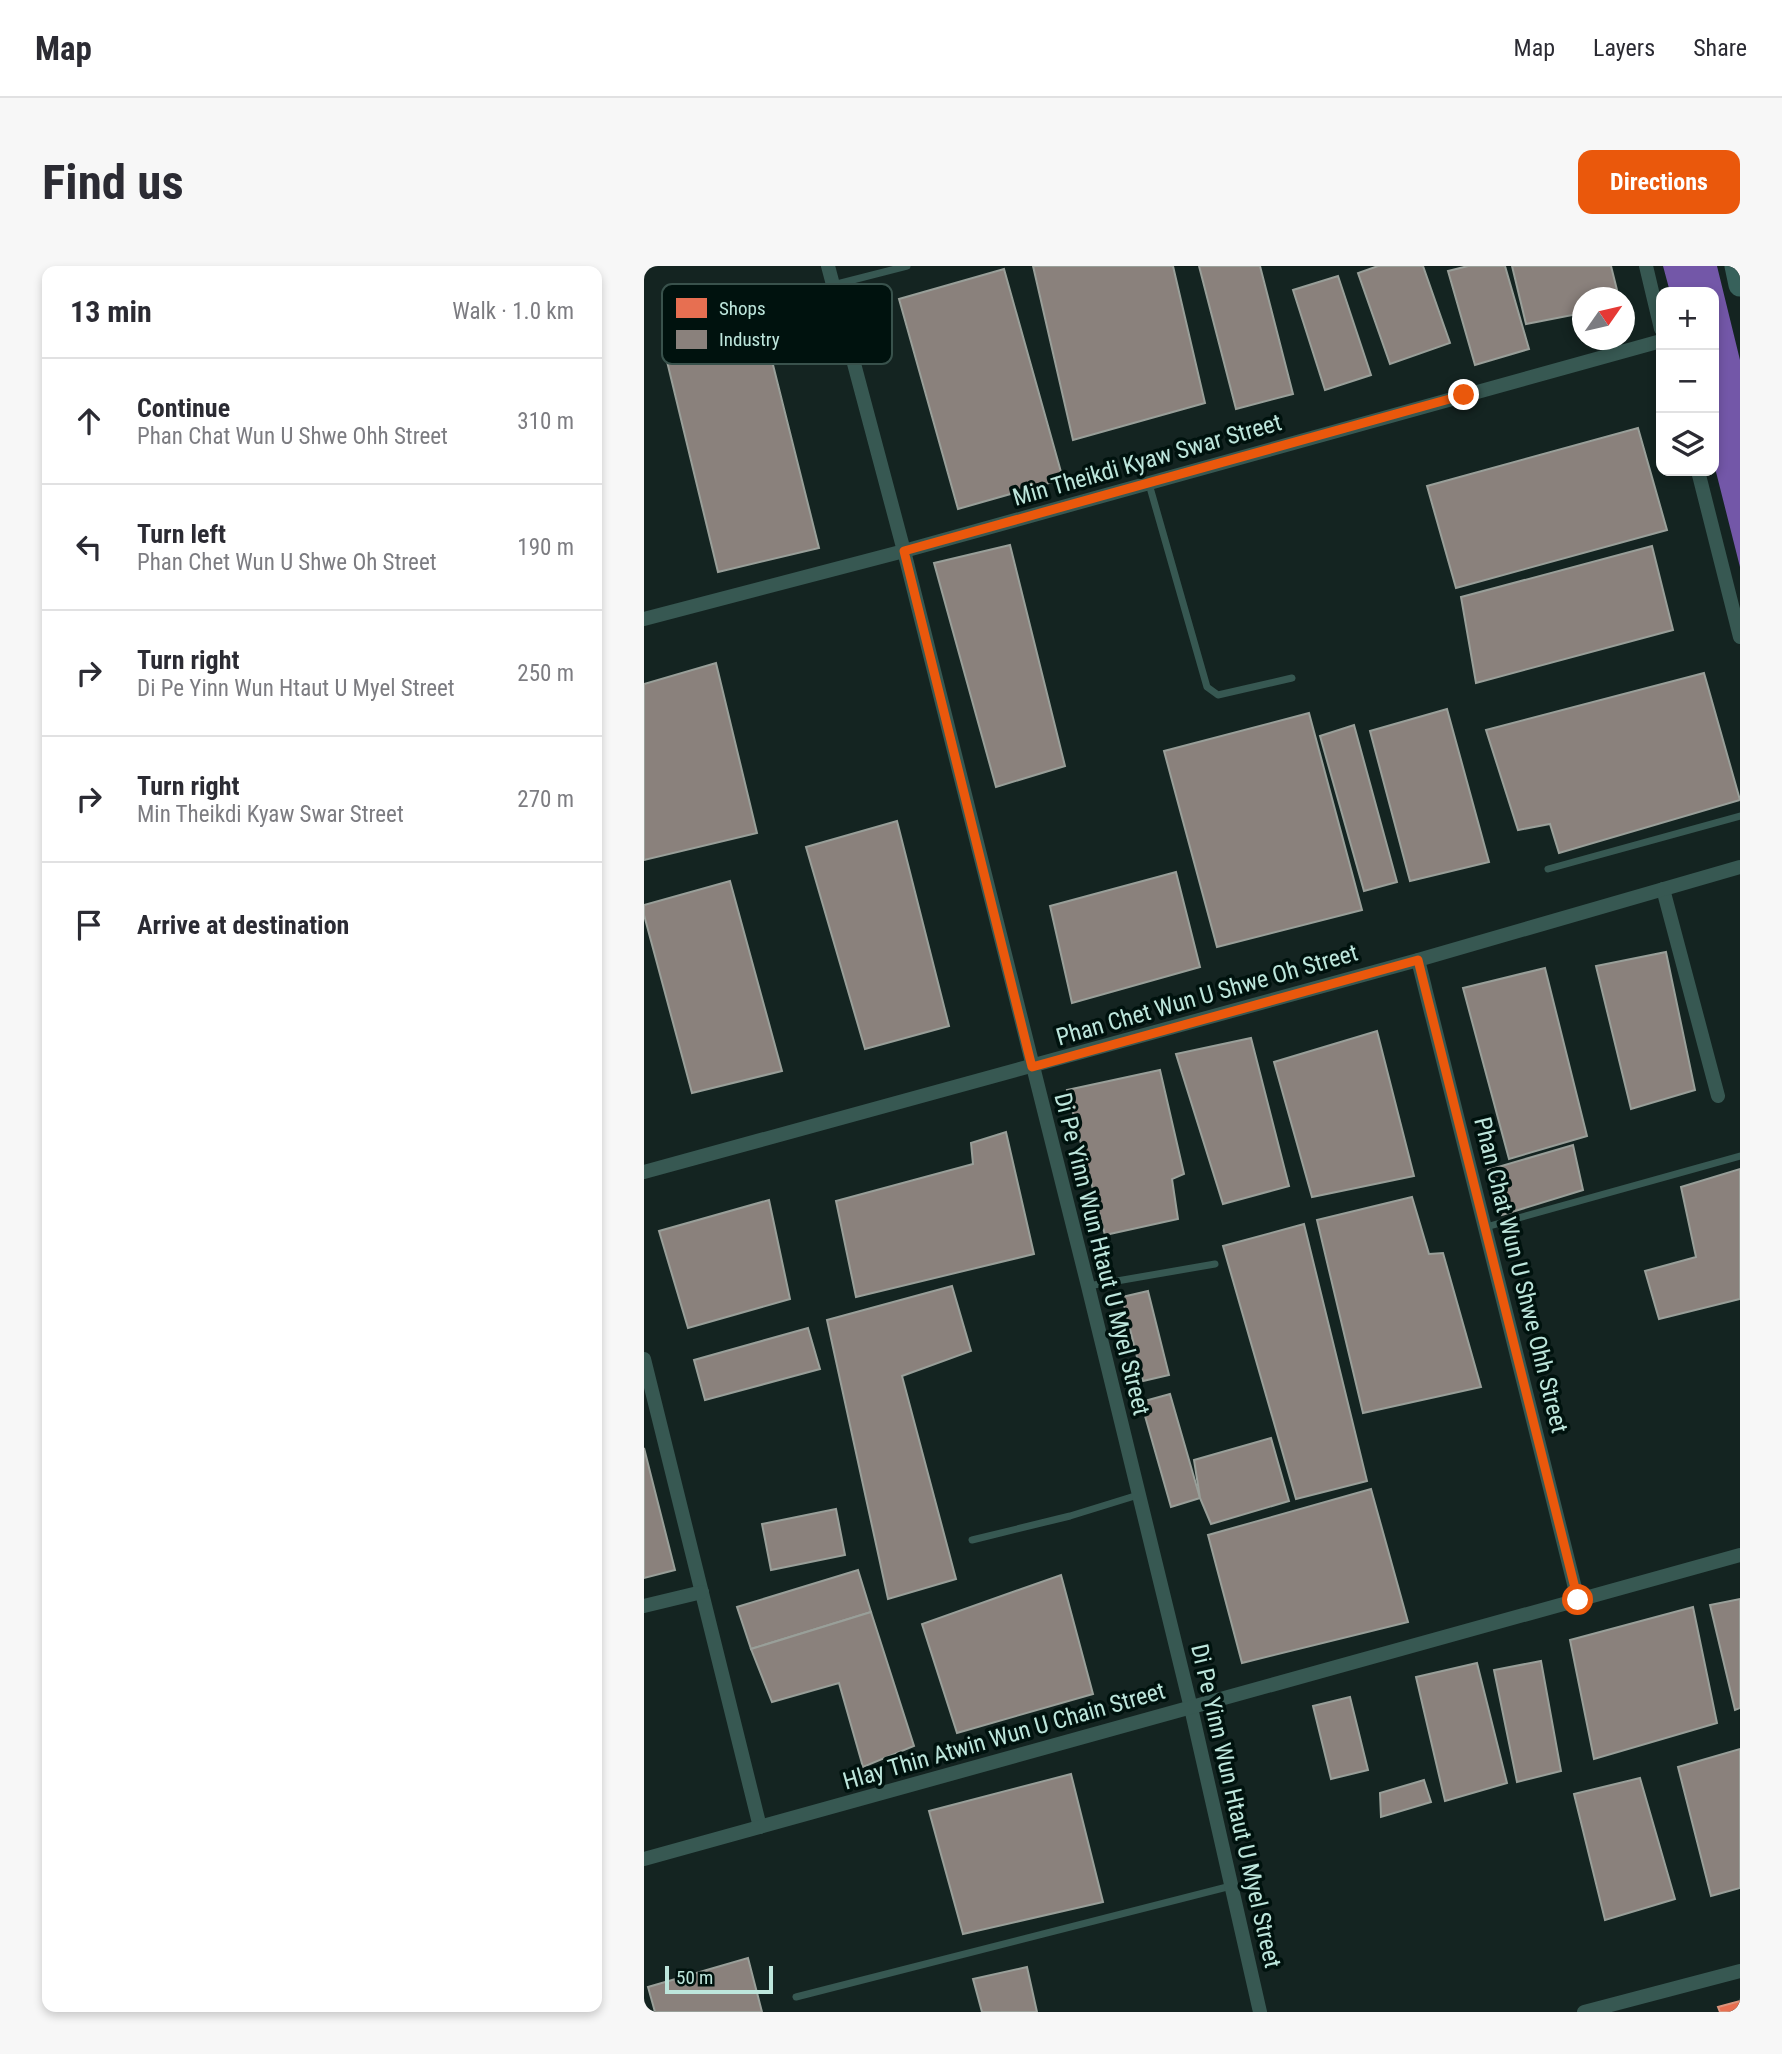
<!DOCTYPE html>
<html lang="en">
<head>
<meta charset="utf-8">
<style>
  body { margin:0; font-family:"Roboto Condensed",sans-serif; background:#f7f7f7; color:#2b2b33 }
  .controls { position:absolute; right:21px; top:21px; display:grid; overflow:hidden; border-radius:14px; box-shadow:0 4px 10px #0003 }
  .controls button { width:63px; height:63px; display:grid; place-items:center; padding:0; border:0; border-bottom:2px solid #e1e1e2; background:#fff; color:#2b2b33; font:35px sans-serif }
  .compass { position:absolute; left:928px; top:21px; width:63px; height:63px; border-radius:50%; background:#fff; box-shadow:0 4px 10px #0003; rotate:56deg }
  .scale { position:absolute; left:21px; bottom:18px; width:108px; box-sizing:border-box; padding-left:7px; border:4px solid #bde6dc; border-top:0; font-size:19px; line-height:24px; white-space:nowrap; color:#bde6dc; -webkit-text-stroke:5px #00120e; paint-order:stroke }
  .stop { position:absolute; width:21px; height:21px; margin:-16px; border:5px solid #ea580c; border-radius:50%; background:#fff }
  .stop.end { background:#ea580c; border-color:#fff; box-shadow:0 2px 7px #0008 }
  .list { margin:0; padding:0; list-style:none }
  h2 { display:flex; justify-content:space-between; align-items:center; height:91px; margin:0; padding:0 28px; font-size:30px }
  h2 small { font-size:23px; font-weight:400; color:#7c7c81 }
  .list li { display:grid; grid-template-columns:46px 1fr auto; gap:21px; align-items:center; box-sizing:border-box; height:126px; padding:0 28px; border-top:2px solid #e1e1e2 }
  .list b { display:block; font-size:26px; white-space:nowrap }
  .list p { margin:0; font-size:23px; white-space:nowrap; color:#7c7c81 }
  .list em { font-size:23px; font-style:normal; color:#7c7c81 }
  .icon { flex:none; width:38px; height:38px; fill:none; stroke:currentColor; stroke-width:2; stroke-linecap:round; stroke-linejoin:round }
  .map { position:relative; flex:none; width:1096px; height:1746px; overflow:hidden; border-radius:14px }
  header { display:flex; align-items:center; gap:42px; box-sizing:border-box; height:98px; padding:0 35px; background:#fff; border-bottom:2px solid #e1e1e2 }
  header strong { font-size:33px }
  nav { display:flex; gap:38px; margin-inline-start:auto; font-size:24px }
  .intro { display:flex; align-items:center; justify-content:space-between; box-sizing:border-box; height:168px; padding:0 42px }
  h1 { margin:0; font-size:49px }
  .button { padding:18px 32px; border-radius:14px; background:#ea580c; color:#fff; font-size:24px; font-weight:700 }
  main { display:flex; gap:42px; padding:0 42px }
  aside { flex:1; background:#fff; border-radius:14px; box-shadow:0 4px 10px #0003 }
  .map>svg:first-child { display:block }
</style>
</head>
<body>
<header>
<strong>Map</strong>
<nav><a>Map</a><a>Layers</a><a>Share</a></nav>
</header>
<div class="intro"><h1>Find us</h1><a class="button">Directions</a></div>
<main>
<aside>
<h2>13 min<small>Walk · 1.0 km</small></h2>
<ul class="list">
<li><svg class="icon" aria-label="ahead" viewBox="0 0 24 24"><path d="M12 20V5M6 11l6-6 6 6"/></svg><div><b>Continue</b><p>Phan Chat Wun U Shwe Ohh Street</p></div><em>310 m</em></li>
<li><svg class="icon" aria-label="left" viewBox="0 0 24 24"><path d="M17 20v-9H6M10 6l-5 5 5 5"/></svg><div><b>Turn left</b><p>Phan Chet Wun U Shwe Oh Street</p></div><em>190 m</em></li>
<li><svg class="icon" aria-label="right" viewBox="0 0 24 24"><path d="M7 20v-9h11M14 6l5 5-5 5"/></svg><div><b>Turn right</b><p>Di Pe Yinn Wun Htaut U Myel Street</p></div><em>250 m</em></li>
<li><svg class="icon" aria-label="right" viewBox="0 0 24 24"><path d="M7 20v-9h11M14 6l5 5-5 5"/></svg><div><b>Turn right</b><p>Min Theikdi Kyaw Swar Street</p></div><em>270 m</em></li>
<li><svg class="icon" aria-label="arrive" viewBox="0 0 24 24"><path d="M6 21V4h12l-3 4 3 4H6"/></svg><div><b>Arrive at destination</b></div></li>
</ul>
</aside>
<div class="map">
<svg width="1096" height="1746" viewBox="0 0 1096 1746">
  <rect width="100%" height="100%" fill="#142421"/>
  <!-- water -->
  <polygon fill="#7357a8" points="1019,0 1073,0 1096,94 1096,301 1070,198 1070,26 1026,26"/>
  <!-- shops -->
  <polygon fill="#e76f51" stroke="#da937b" stroke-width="2" points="1096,1735 1096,1746 1076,1746 1074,1741"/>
  <!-- industry -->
  <g fill="#8a817c" stroke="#999f99" stroke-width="2">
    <polygon points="389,0 529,0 561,137 429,174"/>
    <polygon points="555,0 616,0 649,128 592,143"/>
    <polygon points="734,0 779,0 806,77 746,98 714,7"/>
    <polygon points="824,0 861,0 885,83 831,99 804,5"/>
    <polygon points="868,0 967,0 975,32 939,32 939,47 882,58"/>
    <polygon points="360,3 419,213 314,243 255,33"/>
    <polygon points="694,10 727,109 681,124 649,24"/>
    <polygon points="119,59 175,282 74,306 20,83"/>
    <polygon points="994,162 1023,264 812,322 783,220"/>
    <polygon points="366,279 421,500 352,521 290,297"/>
    <polygon points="1008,280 1029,364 832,417 817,331"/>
    <polygon points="72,397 113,567 0,594 0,418"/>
    <polygon points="1060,407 1096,534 915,587 906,558 874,564 842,464"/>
    <polygon points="803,443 845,596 766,615 726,465"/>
    <polygon points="665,447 718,644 573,681 520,485"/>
    <polygon points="710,459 753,616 720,625 676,470"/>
    <polygon points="253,555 305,760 221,783 162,581"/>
    <polygon points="532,606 556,701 428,737 406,640"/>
    <polygon points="86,615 138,805 48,827 0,649 0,639"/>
    <polygon points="1022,686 1051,824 987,843 952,700"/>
    <polygon points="901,702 943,870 865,893 819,722"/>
    <polygon points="733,765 770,910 668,931 630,796"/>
    <polygon points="607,772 645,920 579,938 532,788"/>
    <polygon points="516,804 540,908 528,913 534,953 461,969 423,824"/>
    <polygon points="362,866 390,988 212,1031 192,935 329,898 327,877"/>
    <polygon points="929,879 939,924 858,949 844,904"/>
    <polygon points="1096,903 1096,1033 1015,1053 1001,1005 1052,991 1037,921"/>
    <polygon points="768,931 785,988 799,987 837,1121 719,1147 673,954"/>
    <polygon points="125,934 146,1033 44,1062 15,965"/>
    <polygon points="660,958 723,1215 652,1233 579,980"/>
    <polygon points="308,1020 327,1085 258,1110 312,1313 244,1333 183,1054"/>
    <polygon points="504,1025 525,1109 499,1115 478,1031"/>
    <polygon points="164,1062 176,1103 61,1134 50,1094"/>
    <polygon points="526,1128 556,1232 527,1241 497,1136"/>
    <polygon points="627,1172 645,1235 567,1258 556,1232 550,1194"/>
    <polygon points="0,1182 31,1304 0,1312"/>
    <polygon points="727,1223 764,1356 598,1397 564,1269"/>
    <polygon points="192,1243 201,1289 127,1304 118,1258"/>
    <polygon points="214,1304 227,1346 107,1383 93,1341"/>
    <polygon points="417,1309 449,1428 313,1467 278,1358"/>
    <polygon points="1096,1333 1096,1442 1091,1444 1066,1339"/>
    <polygon points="1049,1341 1073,1457 950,1493 926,1374"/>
    <polygon points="227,1346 270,1480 219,1501 195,1417 128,1436 107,1383"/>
    <polygon points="897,1395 917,1505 873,1516 850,1404"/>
    <polygon points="833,1397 863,1517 801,1535 772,1411"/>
    <polygon points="706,1431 724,1504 687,1513 669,1440"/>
    <polygon points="1096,1483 1096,1622 1067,1630 1034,1501"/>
    <polygon points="427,1508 459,1636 319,1668 285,1545"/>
    <polygon points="996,1512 1031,1633 961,1654 930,1528"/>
    <polygon points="780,1514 787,1536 737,1551 736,1527"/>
    <polygon points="104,1692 118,1746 11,1746 4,1721"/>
    <polygon points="383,1701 393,1746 338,1746 329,1713"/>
  </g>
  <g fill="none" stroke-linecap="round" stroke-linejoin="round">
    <!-- service -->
    <g stroke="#375852" stroke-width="7">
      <polyline points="189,19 263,0"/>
      <polyline points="505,218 563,421 574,429 648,412"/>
      <polyline points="904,603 1096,550"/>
      <polyline points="842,961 1096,890"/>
      <polyline points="444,1020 571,998"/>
      <polyline points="328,1274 426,1250 494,1229"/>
      <polyline points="152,1731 587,1620"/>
    </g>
    <!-- minor -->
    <g stroke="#375852" stroke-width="14">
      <polyline points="184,0 260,285 444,1020 547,1442 616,1746"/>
      <polyline points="1002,0 1017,63"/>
      <polyline points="1054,205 1096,371"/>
      <polyline points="0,353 260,285 1017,75"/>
      <polyline points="1019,623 1074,830"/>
      <polyline points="774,694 934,1334"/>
      <polyline points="0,906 774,694 1096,601"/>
      <polyline points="0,1093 116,1561"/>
      <polyline points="0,1340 58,1326"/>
      <polyline points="0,1593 1096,1289"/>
      <polyline points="940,1746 1096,1705"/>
    </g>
    <!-- primary -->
    <polyline stroke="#37615b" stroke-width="23" points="1092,0 1096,19"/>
  </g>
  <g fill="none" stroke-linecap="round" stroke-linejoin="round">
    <!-- route -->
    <polyline stroke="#ea580c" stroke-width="9" points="820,129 260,285 388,801 774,694 934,1334"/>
  </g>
  <g text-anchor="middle" stroke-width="7" stroke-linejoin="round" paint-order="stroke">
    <!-- street labels -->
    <g font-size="24" fill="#bde6dc" stroke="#00120e">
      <text transform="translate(503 194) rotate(-16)" y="8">Min Theikdi Kyaw Swar Street</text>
      <text transform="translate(563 729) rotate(-16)" y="8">Phan Chet Wun U Shwe Oh Street</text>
      <text transform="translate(458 988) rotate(76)" y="8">Di Pe Yinn Wun Htaut U Myel Street</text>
      <text transform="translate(877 1009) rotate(76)" y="8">Phan Chat Wun U Shwe Ohh Street</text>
      <text transform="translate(360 1470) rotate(-16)" y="8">Hlay Thin Atwin Wun U Chain Street</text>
      <text transform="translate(592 1540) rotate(77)" y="8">Di Pe Yinn Wun Htaut U Myel Street</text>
    </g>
  </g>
  <!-- legend -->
  <rect x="18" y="18" width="230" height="80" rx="10" fill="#00120e" stroke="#39524c" stroke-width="2"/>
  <rect x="32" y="32" width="31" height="20" fill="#e76f51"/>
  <rect x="32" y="64" width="31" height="19" fill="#8a817c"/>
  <g font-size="19" fill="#bde6dc">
    <text x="75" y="49">Shops</text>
    <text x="75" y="80">Industry</text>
  </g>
</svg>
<div class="controls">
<button>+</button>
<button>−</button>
<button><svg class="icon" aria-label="layers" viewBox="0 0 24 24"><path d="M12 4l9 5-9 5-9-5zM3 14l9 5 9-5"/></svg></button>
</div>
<svg class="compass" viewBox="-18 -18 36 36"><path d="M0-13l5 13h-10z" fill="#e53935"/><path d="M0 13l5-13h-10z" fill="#7c7c81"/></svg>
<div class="scale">50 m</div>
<div class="stop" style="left:934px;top:1334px"></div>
<div class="stop end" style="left:820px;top:129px"></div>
</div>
</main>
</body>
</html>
